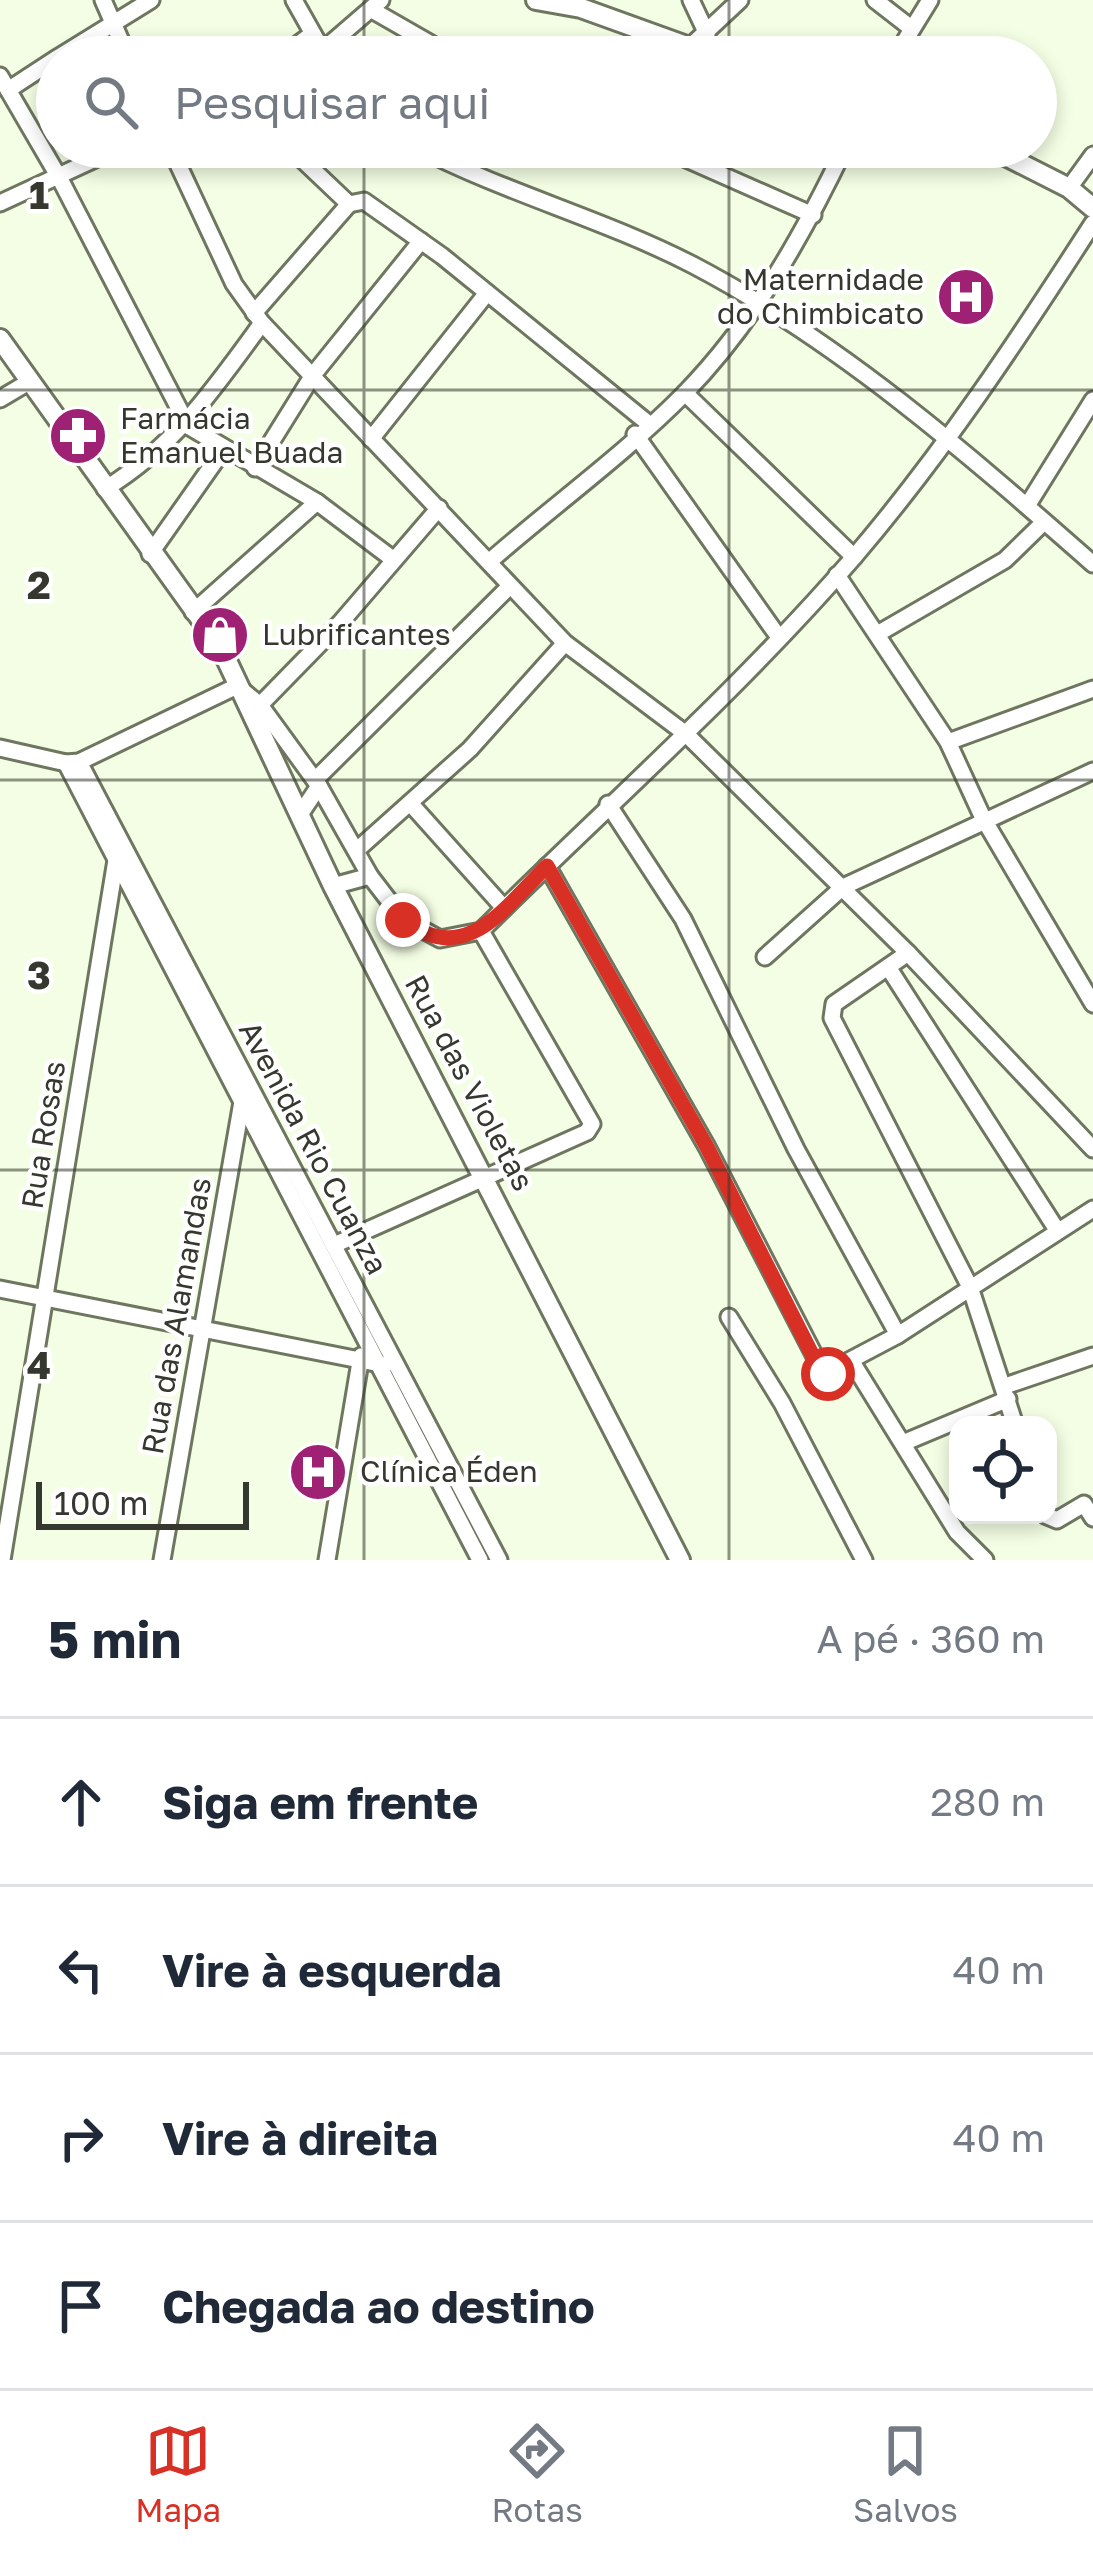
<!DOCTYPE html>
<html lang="pt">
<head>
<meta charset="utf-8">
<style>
  body { margin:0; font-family:"Golos Text",sans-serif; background:#f6f6f7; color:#1f2937 }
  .controls { position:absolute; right:36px; bottom:36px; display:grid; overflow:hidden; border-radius:24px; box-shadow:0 6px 18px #0003 }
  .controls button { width:108px; height:108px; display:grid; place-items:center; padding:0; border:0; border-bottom:3px solid #e0e1e3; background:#fff; color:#1f2937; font:60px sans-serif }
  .scale { position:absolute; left:36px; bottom:30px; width:213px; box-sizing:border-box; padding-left:12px; border:6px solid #34382e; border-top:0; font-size:33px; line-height:42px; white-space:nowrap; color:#34382e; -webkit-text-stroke:9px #fff; paint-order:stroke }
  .stop { position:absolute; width:36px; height:36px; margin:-27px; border:9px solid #d93025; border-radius:50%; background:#fff }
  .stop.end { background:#d93025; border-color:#fff; box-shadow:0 3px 12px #0008 }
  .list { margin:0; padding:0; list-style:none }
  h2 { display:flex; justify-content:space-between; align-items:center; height:156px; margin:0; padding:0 48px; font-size:51px }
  h2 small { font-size:39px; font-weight:400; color:#747a83 }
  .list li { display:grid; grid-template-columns:78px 1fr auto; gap:36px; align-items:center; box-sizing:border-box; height:168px; padding:0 48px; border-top:3px solid #e0e1e3 }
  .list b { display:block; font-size:45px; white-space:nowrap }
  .list em { font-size:39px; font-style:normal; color:#747a83 }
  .icon { flex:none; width:66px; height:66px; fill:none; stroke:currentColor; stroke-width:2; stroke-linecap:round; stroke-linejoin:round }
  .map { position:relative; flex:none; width:1093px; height:1560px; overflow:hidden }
  .search { position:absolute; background:#fff; box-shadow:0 6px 18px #0003; left:36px; right:36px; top:36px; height:132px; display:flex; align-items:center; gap:30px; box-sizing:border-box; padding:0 42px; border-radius:66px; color:#747a83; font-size:45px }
  .sheet { height:828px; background:#fff }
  nav { display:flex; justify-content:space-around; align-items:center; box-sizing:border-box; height:168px; border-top:3px solid #e0e1e3; background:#fff; font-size:33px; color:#747a83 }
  nav a { display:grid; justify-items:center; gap:6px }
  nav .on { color:#d93025 }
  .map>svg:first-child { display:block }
</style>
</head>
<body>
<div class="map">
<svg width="1093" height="1560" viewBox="0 0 1093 1560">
  <rect width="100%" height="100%" fill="#f4fee4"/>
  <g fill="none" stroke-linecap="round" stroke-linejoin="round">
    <defs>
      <g id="minor">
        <polyline points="103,0 128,57"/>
        <polyline points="294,0 325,55"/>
        <polyline points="691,0 707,34"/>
        <polyline points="875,0 911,28"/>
        <polyline points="372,10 454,57"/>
        <polyline points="693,44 740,0"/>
        <polyline points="322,51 381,0"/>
        <polyline points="59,57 151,0"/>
        <polyline points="281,57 312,34"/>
        <polyline points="895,57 930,0"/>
        <polyline points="0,76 60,179 188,426 317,502 394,560"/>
        <polyline points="8,90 57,58"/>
        <polyline points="170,147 234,284 262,323 565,643 686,734 908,953 1093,1149"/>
        <path d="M417 147C505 193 604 219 693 265 840 342 969 455 1093 564"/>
        <polyline points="659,147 813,215"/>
        <polyline points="1069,188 1093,155"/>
        <polyline points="0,203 121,147"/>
        <polyline points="349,204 364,201 442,256 649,424"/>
        <polyline points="254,313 349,204 289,147"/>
        <polyline points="685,393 854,557"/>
        <polyline points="0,399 27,383"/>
        <polyline points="635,434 778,636"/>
        <polyline points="371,439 487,293"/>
        <polyline points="255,468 313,375 421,241"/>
        <path d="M105 489C175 446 214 389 262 323"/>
        <polyline points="1027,506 1093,400"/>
        <polyline points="439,508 341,622 260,705 237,686 79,762 66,763 480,1560"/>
        <polyline points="150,554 223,450"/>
        <path d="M490 561C554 505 626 453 685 393 754 322 803 235 845 147"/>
        <polyline points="837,575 948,742 983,818 1093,1004"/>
        <polyline points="193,612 317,502"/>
        <polyline points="879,633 1005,560 1044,522"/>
        <path d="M256 708 260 705 319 786 370 876 403 919 440 939 481 931C606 807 739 690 854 557 943 453 1019 338 1093 223"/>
        <polyline points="948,742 1093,689"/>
        <polyline points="0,748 66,763"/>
        <polyline points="79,762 499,1560"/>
        <polyline points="315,780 510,586"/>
        <polyline points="410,803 504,908"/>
        <polyline points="608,804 683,919 796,1149 898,1335"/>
        <polyline points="299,816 319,786"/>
        <polyline points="358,849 470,749 565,643"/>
        <polyline points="547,866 707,1147 824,1374 898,1335 1093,1209"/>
        <polyline points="333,886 370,876"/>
        <polyline points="908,953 834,1004 832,1018 970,1287 1015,1425"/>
        <polyline points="765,957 843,887 1093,771"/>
        <polyline points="888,967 1057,1230"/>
        <polyline points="334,1245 587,1132 592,1124 481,931"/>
        <polyline points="0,1289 385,1365"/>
        <polyline points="729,1317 782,1403 864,1560"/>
        <polyline points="852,1362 957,1532 985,1560"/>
        <polyline points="1005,1386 1093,1356"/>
        <polyline points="903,1443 1008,1399"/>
        <polyline points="1045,1515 1057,1520 1084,1504 1093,1518"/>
        <polyline points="2,1560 116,860"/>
        <polyline points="162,1560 243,1096"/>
        <polyline points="327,1560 361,1356"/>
      </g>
      <g id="tertiary">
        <polyline points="536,0 581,8 717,57"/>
        <polyline points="988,147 1069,188 1093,208"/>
        <polyline points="0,339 220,646 333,886 680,1560"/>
      </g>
    </defs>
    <!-- minor casing -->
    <use href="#minor" stroke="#6e7660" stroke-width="21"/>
    <!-- tertiary casing -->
    <use href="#tertiary" stroke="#6e7660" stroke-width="24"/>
    <!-- minor -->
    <use href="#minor" stroke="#fff" stroke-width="15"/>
    <!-- tertiary -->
    <use href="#tertiary" stroke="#fff" stroke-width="18"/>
  </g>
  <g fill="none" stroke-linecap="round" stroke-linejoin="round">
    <!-- route -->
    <path stroke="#d93025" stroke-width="15" d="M403 920C466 968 504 908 547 866L707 1147 821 1372 828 1374"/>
  </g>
  <!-- grid -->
  <path fill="none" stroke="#34382e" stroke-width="3" stroke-opacity="0.55" d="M364 0V57M729 0V57M364 147V1560M729 147V1560M0 390H1093M0 780H1093M0 1170H1093"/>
  <!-- icons -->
  <defs>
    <symbol id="hospital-disc" viewBox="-11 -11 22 22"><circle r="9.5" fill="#9f2174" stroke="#fff"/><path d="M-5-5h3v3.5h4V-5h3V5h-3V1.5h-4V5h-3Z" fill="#fff"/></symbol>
    <symbol id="pharmacy-disc" viewBox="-11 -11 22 22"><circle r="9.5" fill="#9f2174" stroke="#fff"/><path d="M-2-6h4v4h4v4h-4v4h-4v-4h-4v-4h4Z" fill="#fff"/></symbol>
    <symbol id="shop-disc" viewBox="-11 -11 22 22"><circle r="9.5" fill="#9f2174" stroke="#fff"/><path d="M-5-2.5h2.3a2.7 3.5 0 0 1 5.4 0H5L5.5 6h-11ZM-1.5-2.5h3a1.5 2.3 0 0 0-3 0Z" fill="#fff"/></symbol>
  </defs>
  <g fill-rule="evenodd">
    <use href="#hospital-disc" x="933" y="264" width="66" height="66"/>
    <use href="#pharmacy-disc" x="45" y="403" width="66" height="66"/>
    <use href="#shop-disc" x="187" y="602" width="66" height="66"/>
    <use href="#hospital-disc" x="285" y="1439" width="66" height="66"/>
  </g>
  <g text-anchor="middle" stroke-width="9" stroke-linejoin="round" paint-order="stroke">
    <!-- poi labels -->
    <g font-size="30" fill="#34382e" stroke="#fff" text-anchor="start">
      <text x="924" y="290" text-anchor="end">Maternidade<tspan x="924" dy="34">do Chimbicato</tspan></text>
      <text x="120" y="429">Farmácia<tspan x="120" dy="34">Emanuel Buada</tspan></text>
      <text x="262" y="645">Lubrificantes</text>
      <text x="360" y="1482">Clínica Éden</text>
    </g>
    <!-- street labels -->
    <g font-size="30" fill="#34382e" stroke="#fff">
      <text transform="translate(469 1083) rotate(62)" y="10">Rua das Violetas</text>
      <text transform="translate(44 1135) rotate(-81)" y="10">Rua Rosas</text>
      <text transform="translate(313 1148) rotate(62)" y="10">Avenida Rio Cuanza</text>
      <text transform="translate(177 1316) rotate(-80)" y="10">Rua das Alamandas</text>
    </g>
  </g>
  <g font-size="39" text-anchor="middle" font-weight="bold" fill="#34382e" stroke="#fff" stroke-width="9" stroke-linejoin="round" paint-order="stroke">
    <text x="39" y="209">1</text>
    <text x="39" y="599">2</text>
    <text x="39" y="989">3</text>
    <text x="39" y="1379">4</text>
  </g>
</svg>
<div class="controls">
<button><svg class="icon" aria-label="locate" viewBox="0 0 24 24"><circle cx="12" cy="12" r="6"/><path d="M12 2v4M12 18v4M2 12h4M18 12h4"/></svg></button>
</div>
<div class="scale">100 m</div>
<div class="stop" style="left:828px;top:1374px"></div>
<div class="stop end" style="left:403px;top:920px"></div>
<div class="search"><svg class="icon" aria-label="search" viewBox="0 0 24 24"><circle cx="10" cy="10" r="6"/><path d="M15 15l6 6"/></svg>Pesquisar aqui</div>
</div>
<section class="sheet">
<h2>5 min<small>A pé · 360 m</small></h2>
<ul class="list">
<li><svg class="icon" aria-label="ahead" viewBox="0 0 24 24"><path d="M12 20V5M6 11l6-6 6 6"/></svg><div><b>Siga em frente</b></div><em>280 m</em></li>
<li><svg class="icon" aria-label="left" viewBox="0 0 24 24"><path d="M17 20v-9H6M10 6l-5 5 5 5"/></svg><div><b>Vire à esquerda</b></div><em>40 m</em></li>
<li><svg class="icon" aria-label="right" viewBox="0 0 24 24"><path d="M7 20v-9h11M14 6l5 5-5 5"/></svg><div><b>Vire à direita</b></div><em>40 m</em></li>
<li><svg class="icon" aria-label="arrive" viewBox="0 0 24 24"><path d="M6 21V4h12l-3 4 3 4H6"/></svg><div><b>Chegada ao destino</b></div></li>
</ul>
</section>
<nav>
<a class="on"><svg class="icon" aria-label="map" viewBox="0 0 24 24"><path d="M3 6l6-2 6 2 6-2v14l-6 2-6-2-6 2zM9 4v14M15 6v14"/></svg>Mapa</a>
<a><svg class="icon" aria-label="directions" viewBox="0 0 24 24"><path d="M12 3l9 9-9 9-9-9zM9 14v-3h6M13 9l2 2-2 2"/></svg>Rotas</a>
<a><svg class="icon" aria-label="saved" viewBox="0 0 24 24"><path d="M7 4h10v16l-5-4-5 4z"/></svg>Salvos</a>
</nav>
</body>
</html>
